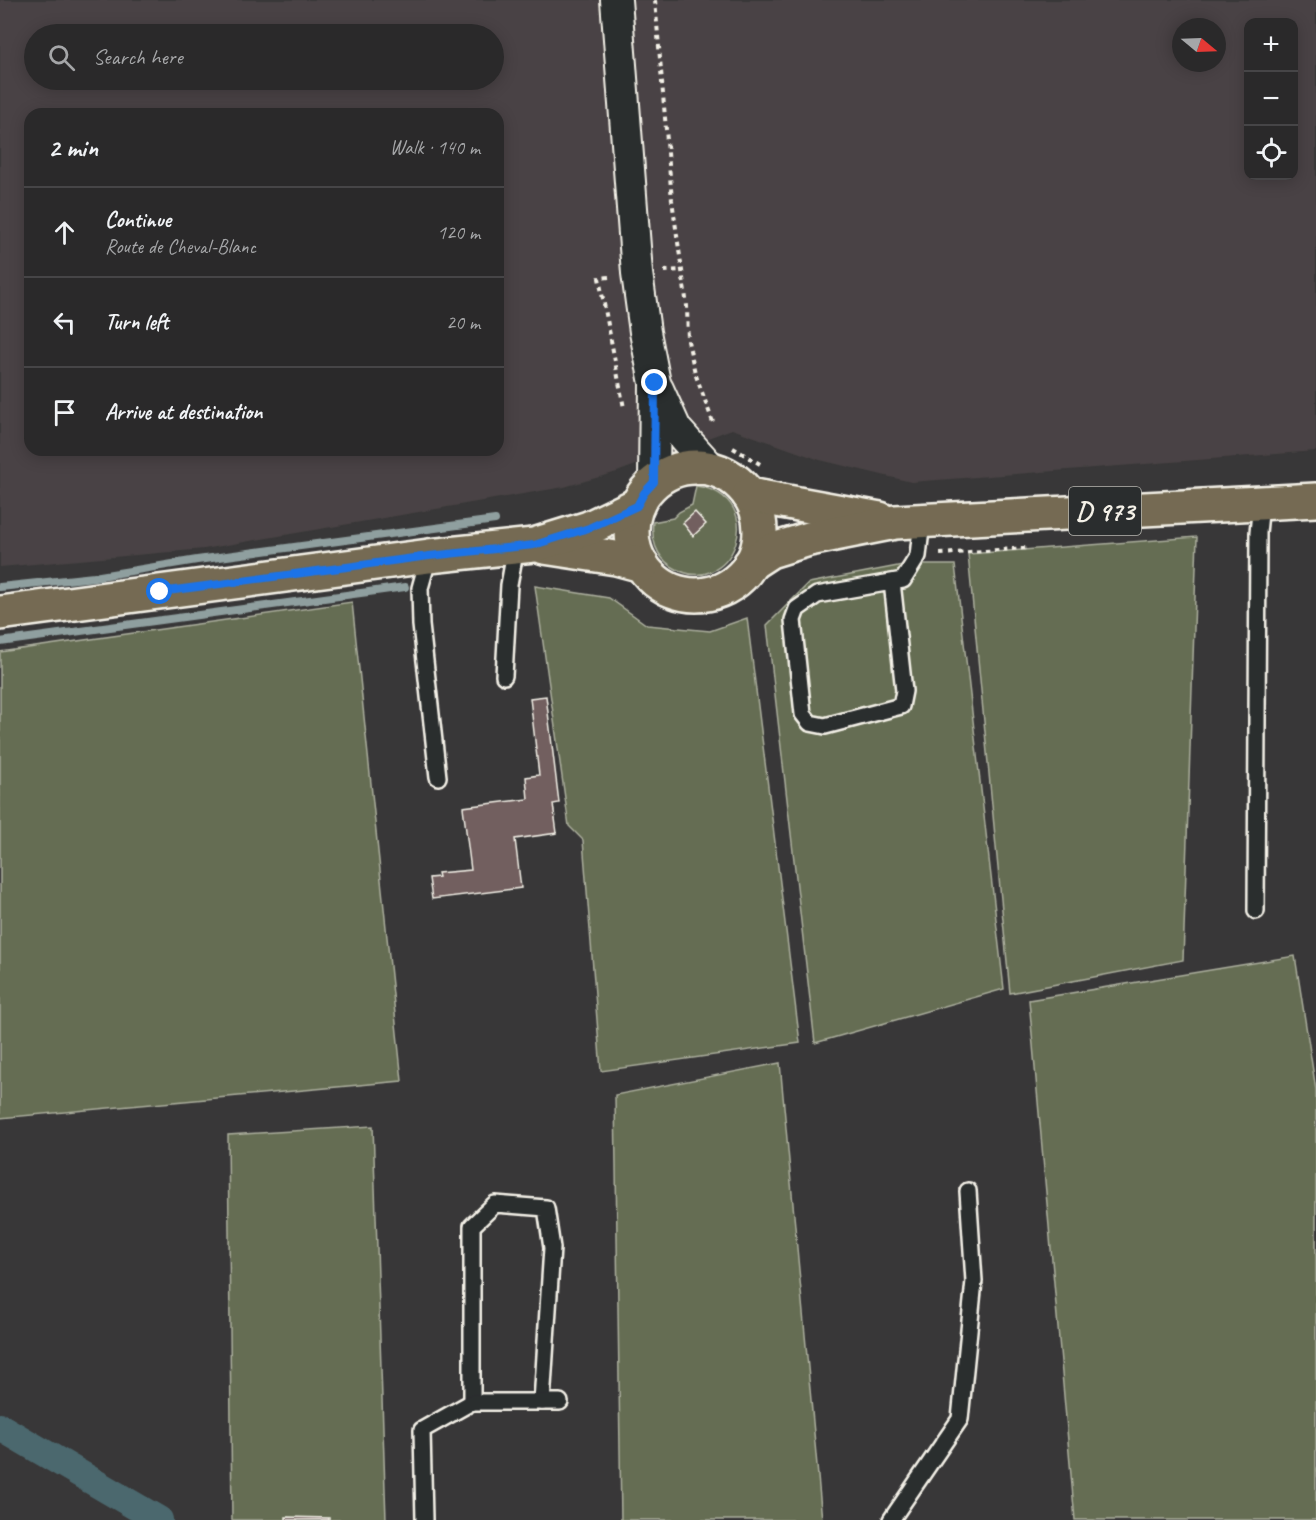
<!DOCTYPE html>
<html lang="en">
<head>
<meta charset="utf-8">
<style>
  body { margin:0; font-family:Caveat,sans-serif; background:#363536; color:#f1f3f6 }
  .controls { position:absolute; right:18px; top:18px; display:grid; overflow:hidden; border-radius:12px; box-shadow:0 3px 15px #0003 }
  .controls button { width:54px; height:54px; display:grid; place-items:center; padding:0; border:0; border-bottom:2px solid #464547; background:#2a292a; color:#f1f3f6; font:30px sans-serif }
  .compass { position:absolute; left:1172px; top:18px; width:54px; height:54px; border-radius:50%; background:#2a292a; box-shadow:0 3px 15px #0003; rotate:109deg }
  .stop { position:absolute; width:18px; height:18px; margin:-14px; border:4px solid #1a73e8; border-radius:50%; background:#fff }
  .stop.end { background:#1a73e8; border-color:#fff; box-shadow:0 2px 6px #0008 }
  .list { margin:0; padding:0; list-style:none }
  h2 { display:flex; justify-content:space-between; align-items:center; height:78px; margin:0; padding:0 24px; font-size:26px }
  h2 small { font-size:20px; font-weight:400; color:#a5a6a8 }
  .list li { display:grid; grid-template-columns:39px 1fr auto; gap:18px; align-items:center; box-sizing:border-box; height:90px; padding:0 24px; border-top:2px solid #464547 }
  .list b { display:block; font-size:22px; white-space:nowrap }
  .list p { margin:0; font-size:20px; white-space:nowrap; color:#a5a6a8 }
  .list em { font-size:20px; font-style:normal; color:#a5a6a8 }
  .icon { flex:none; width:33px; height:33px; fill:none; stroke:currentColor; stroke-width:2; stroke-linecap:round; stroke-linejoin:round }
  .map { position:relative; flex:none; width:1316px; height:1520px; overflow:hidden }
  .search { position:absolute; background:#2a292a; box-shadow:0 3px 15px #0003; left:24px; top:24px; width:480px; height:66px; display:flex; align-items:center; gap:15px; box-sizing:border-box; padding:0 21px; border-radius:33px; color:#a5a6a8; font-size:22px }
  .panel { position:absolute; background:#2a292a; box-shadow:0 3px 15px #0003; left:24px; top:108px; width:480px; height:348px; border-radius:18px }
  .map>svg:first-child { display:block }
</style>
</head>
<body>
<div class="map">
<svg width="1316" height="1520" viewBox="0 0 1316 1520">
  <rect width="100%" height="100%" fill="#383738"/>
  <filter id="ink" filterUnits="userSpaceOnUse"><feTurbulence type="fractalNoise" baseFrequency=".0167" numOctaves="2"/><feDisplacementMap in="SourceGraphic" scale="12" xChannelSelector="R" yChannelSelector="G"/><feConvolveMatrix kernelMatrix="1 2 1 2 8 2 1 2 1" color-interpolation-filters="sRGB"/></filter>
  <g filter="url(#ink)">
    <!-- built -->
    <path fill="#494344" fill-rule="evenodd" d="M0 0H1316V451L911 482 820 460 732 429 617 472 564 487 204 549 0 567ZM1248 22H1294V176H1248ZM1181 27H1217V63H1181ZM34 34H494V80H34ZM30 114H498V450H30Z"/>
    <!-- green -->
    <g fill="#656d53" stroke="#acaf9e" stroke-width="1.5">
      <path d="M696 486C774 497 731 605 671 566 656 556 651 539 653 522L673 518 679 512 692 505Z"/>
      <polygon points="1197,537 1183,960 1010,993 968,554"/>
      <polygon points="903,565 955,565 1004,989 815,1043 767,625 809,583"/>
      <polygon points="535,586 609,598 647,625 710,631 747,618 800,1043 601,1071 583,840 569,826"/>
      <polygon points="352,602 402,1081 0,1118 0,652"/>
      <polygon points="1295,956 1316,1090 1316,1520 1075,1520 1029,1000"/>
      <polygon points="780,1063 822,1520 621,1520 615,1095"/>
      <polygon points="373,1126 386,1520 232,1520 228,1135"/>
    </g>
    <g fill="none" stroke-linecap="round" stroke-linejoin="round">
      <!-- stream -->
      <g stroke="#8f9f9f" stroke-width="8">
        <polyline points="0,587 94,577 197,560 495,520"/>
        <polyline points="0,642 405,587"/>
      </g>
      <!-- canal -->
      <polyline stroke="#4b686e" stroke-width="28" points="0,1427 159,1520"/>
    </g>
    <!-- building -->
    <g fill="#725f5f" stroke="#f4f1e8" stroke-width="1.5">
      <polygon points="695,512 706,524 693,536 683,523"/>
      <polygon points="546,696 559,803 553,804 557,833 515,839 521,888 432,899 429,878 439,877 438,873 471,870 463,807 528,799 526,777 539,775 530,698"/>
      <polygon points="286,1517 329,1518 329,1520 286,1520"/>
    </g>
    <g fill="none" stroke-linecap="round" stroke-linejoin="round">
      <defs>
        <g id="lane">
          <polyline points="429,556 420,588 421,625 438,777"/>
          <polyline points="892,582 904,691 901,706 825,726 810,723 803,714 793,620 797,609 817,595 903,580 918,556 922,521"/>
          <polyline points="504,676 509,585 516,547"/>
          <polyline points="1256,911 1258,533 1261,503"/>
          <polyline points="472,1402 472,1226 495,1204 546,1208 552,1248 542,1402"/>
          <polyline points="424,1520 422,1430 472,1402 560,1402"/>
          <polyline points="891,1520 960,1419 974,1281 968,1191"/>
        </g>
        <g id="street">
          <polyline points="616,0 637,273 645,332 655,383 654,482"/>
          <polyline points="658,389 676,429 711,468"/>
        </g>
        <g id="primary">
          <circle cx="696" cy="531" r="64"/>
          <polyline points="749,495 880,519"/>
          <polyline points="544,547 616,558 642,565"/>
          <polyline points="750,564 770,551 809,539 895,522 1316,500"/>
          <polyline points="0,613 429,556 534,545 589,528 637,505"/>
        </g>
      </defs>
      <!-- lane casing -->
      <use href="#lane" stroke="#f4f1e8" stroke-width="20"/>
      <!-- street casing -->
      <use href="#street" stroke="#f4f1e8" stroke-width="34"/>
      <!-- primary casing -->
      <use href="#primary" stroke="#f4f1e8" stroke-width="38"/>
      <!-- path -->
      <g stroke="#f4f1e8" stroke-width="4" stroke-dasharray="4.5 4.5" stroke-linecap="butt">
        <polyline points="655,0 672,200 687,306 688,341 695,373 714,425"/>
        <polyline points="664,271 682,270"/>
        <polyline points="609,277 599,278 624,408"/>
        <polyline points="733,448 760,464"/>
        <polyline points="940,554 1028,548"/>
      </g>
      <!-- lane -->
      <use href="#lane" stroke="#2a2d2e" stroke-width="15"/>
      <!-- street -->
      <use href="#street" stroke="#2a2d2e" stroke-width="30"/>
      <!-- primary -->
      <use href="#primary" stroke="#746b52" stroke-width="33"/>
    </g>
  </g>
  <g fill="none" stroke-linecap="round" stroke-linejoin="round" filter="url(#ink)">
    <!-- route -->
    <polyline stroke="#1a73e8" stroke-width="8" points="160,592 429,556 534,545 589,528 637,506 644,493 654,482 655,383"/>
  </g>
  <g text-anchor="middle" stroke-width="5" stroke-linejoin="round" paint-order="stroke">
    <!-- shield labels -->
    <rect fill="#2a2d2e" stroke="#b7b6b0" stroke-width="1.5" x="1069" y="487" width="72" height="48" rx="4.5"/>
    <g font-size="27" font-weight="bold" fill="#f4f1e8">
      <text x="1105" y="520">D 973</text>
    </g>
  </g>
</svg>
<div class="controls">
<button>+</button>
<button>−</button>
<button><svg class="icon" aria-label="locate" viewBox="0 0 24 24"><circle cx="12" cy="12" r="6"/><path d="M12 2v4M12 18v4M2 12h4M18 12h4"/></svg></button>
</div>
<svg class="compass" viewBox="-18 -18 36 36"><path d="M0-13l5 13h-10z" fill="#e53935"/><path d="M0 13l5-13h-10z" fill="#a5a6a8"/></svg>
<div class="stop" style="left:160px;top:592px"></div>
<div class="stop end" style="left:655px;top:383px"></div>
<div class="search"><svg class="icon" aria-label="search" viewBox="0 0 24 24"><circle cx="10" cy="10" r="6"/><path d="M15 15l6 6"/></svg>Search here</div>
<section class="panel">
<h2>2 min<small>Walk · 140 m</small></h2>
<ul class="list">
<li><svg class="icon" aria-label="ahead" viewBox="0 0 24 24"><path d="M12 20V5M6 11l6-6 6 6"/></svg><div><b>Continue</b><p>Route de Cheval-Blanc</p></div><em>120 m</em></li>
<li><svg class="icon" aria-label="left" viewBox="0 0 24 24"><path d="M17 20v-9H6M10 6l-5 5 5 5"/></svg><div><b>Turn left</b></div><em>20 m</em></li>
<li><svg class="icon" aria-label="arrive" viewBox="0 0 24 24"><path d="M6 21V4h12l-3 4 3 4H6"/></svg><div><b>Arrive at destination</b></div></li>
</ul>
</section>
</div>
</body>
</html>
